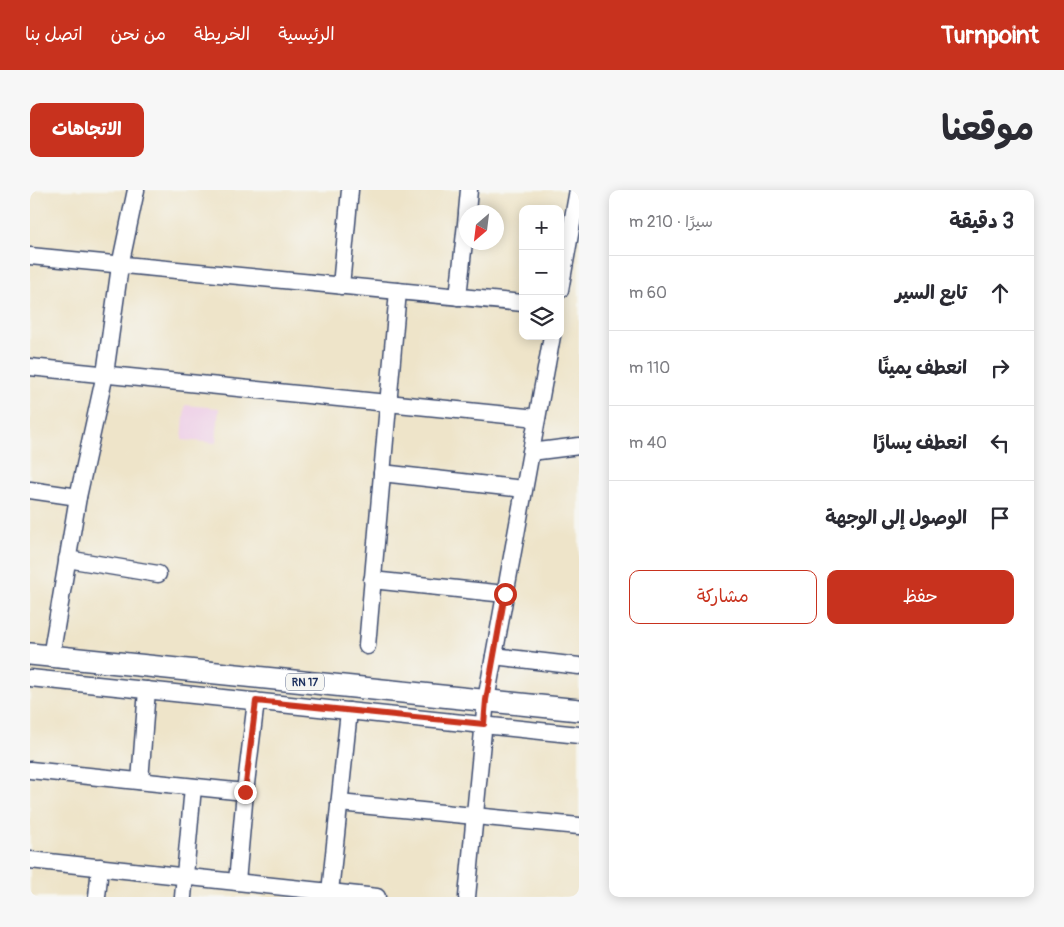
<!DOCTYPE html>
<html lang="ar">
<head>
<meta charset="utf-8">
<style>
  body { margin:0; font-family:Pangolin,"Playpen Sans Arabic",sans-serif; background:#f7f7f7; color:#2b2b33; direction:rtl }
  .controls { position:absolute; right:15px; top:15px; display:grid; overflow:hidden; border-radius:10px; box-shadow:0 2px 12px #0003 }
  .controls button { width:45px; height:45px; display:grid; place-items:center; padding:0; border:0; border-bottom:1px solid #e1e1e2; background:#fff; color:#2b2b33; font:25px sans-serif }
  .compass { position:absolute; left:429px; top:15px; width:45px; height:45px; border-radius:50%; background:#fff; box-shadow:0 2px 12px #0003; rotate:208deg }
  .stop { position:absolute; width:15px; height:15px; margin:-11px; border:4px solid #c8321e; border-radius:50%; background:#fff }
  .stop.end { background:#c8321e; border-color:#fff; box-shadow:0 1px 5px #0008 }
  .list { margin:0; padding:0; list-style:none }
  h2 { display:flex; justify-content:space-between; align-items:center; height:65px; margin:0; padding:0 20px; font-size:21px }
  h2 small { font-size:16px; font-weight:400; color:#7c7c81 }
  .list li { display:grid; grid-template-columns:32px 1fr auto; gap:15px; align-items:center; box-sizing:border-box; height:75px; padding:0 20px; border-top:1px solid #e1e1e2 }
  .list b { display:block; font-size:19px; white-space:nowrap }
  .list em { font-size:16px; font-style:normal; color:#7c7c81 }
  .actions { display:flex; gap:10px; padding:15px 20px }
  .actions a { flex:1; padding:11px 0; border:1px solid #c8321e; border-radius:10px; text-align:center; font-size:18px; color:#c8321e }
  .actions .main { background:#c8321e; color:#fff }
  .icon { flex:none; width:28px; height:28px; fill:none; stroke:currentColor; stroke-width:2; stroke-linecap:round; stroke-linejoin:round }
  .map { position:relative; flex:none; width:549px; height:707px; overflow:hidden; direction:ltr; border-radius:10px }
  header { display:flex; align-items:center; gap:30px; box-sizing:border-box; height:70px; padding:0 25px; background:#c8321e; color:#fff }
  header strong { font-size:24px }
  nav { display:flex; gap:28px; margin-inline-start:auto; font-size:18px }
  .intro { display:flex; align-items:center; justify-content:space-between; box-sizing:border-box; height:120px; padding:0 30px }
  h1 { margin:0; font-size:35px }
  .button { padding:12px 22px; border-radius:10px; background:#c8321e; color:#fff; font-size:18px; font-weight:700 }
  main { display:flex; gap:30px; padding:0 30px }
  aside { flex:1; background:#fff; border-radius:10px; box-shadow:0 2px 12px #0003 }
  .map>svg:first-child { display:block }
</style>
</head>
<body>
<header>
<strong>Turnpoint</strong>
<nav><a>الرئيسية</a><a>الخريطة</a><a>من نحن</a><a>اتصل بنا</a></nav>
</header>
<div class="intro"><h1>موقعنا</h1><a class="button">الاتجاهات</a></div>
<main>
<aside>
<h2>3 دقيقة<small>سيرًا · 210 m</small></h2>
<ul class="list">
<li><svg class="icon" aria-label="ahead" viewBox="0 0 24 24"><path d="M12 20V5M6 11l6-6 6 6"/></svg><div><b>تابع السير</b></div><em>60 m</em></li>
<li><svg class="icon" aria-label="right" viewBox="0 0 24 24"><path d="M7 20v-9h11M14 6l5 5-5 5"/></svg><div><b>انعطف يمينًا</b></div><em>110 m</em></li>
<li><svg class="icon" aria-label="left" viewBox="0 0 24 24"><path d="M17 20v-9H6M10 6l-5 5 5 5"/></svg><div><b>انعطف يسارًا</b></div><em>40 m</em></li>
<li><svg class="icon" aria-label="arrive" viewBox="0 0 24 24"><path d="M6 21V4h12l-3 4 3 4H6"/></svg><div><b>الوصول إلى الوجهة</b></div></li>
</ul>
<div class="actions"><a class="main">حفظ</a><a>مشاركة</a></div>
</aside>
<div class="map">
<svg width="549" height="707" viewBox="0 0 549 707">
  <rect width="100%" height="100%" fill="#f6f6f2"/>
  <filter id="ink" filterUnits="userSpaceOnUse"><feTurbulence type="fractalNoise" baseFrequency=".02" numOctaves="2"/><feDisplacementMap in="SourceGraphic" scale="10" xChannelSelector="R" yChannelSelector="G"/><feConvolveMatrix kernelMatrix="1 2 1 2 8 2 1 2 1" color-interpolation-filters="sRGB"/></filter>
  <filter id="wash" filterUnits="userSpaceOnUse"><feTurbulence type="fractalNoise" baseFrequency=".0096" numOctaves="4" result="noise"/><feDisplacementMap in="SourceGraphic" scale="20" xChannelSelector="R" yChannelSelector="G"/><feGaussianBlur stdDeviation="1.12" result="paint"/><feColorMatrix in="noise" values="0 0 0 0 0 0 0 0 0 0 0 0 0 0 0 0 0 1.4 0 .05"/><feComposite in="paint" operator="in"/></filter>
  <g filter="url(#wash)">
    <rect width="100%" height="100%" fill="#eee4c9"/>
    <!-- built -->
    <polygon fill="#eed0e7" points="155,215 189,218 186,253 152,250"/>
  </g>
  <g filter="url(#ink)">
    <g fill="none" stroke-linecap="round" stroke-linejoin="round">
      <defs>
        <g id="minor">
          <polyline points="437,22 439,0"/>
          <polyline points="0,66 493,113"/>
          <polyline points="311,96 320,0"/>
          <polyline points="530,100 548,0"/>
          <polyline points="428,107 437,24"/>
          <polyline points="0,177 507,228"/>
          <polyline points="501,262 549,256"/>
          <polyline points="352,283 494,299"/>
          <polyline points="0,300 48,307"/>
          <polyline points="37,369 128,384"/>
          <polyline points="342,390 475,404"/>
          <polyline points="337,456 368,101"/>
          <polyline points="464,466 549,476"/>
          <polyline points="21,467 48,307 75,184 90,76 106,0"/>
          <polyline points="0,488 549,545"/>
          <polyline points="0,580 215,602"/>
          <polyline points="110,591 117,500"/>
          <polyline points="309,613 549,636"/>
          <polyline points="0,670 347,707"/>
          <polyline points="207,692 215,602 226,511"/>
          <polyline points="300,702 319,521"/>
          <polyline points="67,707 70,677"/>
          <polyline points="153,707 163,597"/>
          <polyline points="437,707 456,510 522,146"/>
        </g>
        <polyline id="major" points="0,464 549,520"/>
      </defs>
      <!-- minor casing -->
      <use href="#minor" stroke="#3b4a6e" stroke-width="19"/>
      <!-- major casing -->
      <use href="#major" stroke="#3b4a6e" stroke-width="24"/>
      <!-- minor -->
      <use href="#minor" stroke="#fff" stroke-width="16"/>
      <!-- major -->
      <use href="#major" stroke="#fff" stroke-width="21"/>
    </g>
  </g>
  <g fill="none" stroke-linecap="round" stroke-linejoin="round" filter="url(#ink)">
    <!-- route -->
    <polyline stroke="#c8321e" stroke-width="6" points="215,602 226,511 454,534 456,510 475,404"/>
  </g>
  <g text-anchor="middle" stroke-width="5" stroke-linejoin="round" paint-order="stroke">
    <!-- shield labels -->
    <rect fill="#f6f6f2" stroke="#5d6b8a" stroke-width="1" x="256" y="483.5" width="38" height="17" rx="4"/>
    <g font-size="11" font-weight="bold" fill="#1b2f5e">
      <text x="275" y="496">RN 17</text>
    </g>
  </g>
</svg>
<div class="controls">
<button>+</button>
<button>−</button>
<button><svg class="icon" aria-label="layers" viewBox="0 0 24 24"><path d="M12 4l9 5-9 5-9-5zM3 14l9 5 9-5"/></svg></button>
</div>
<svg class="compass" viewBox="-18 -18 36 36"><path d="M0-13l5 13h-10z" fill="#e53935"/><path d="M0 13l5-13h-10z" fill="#7c7c81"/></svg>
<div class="stop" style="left:475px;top:404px"></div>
<div class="stop end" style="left:215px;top:602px"></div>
</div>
</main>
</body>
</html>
